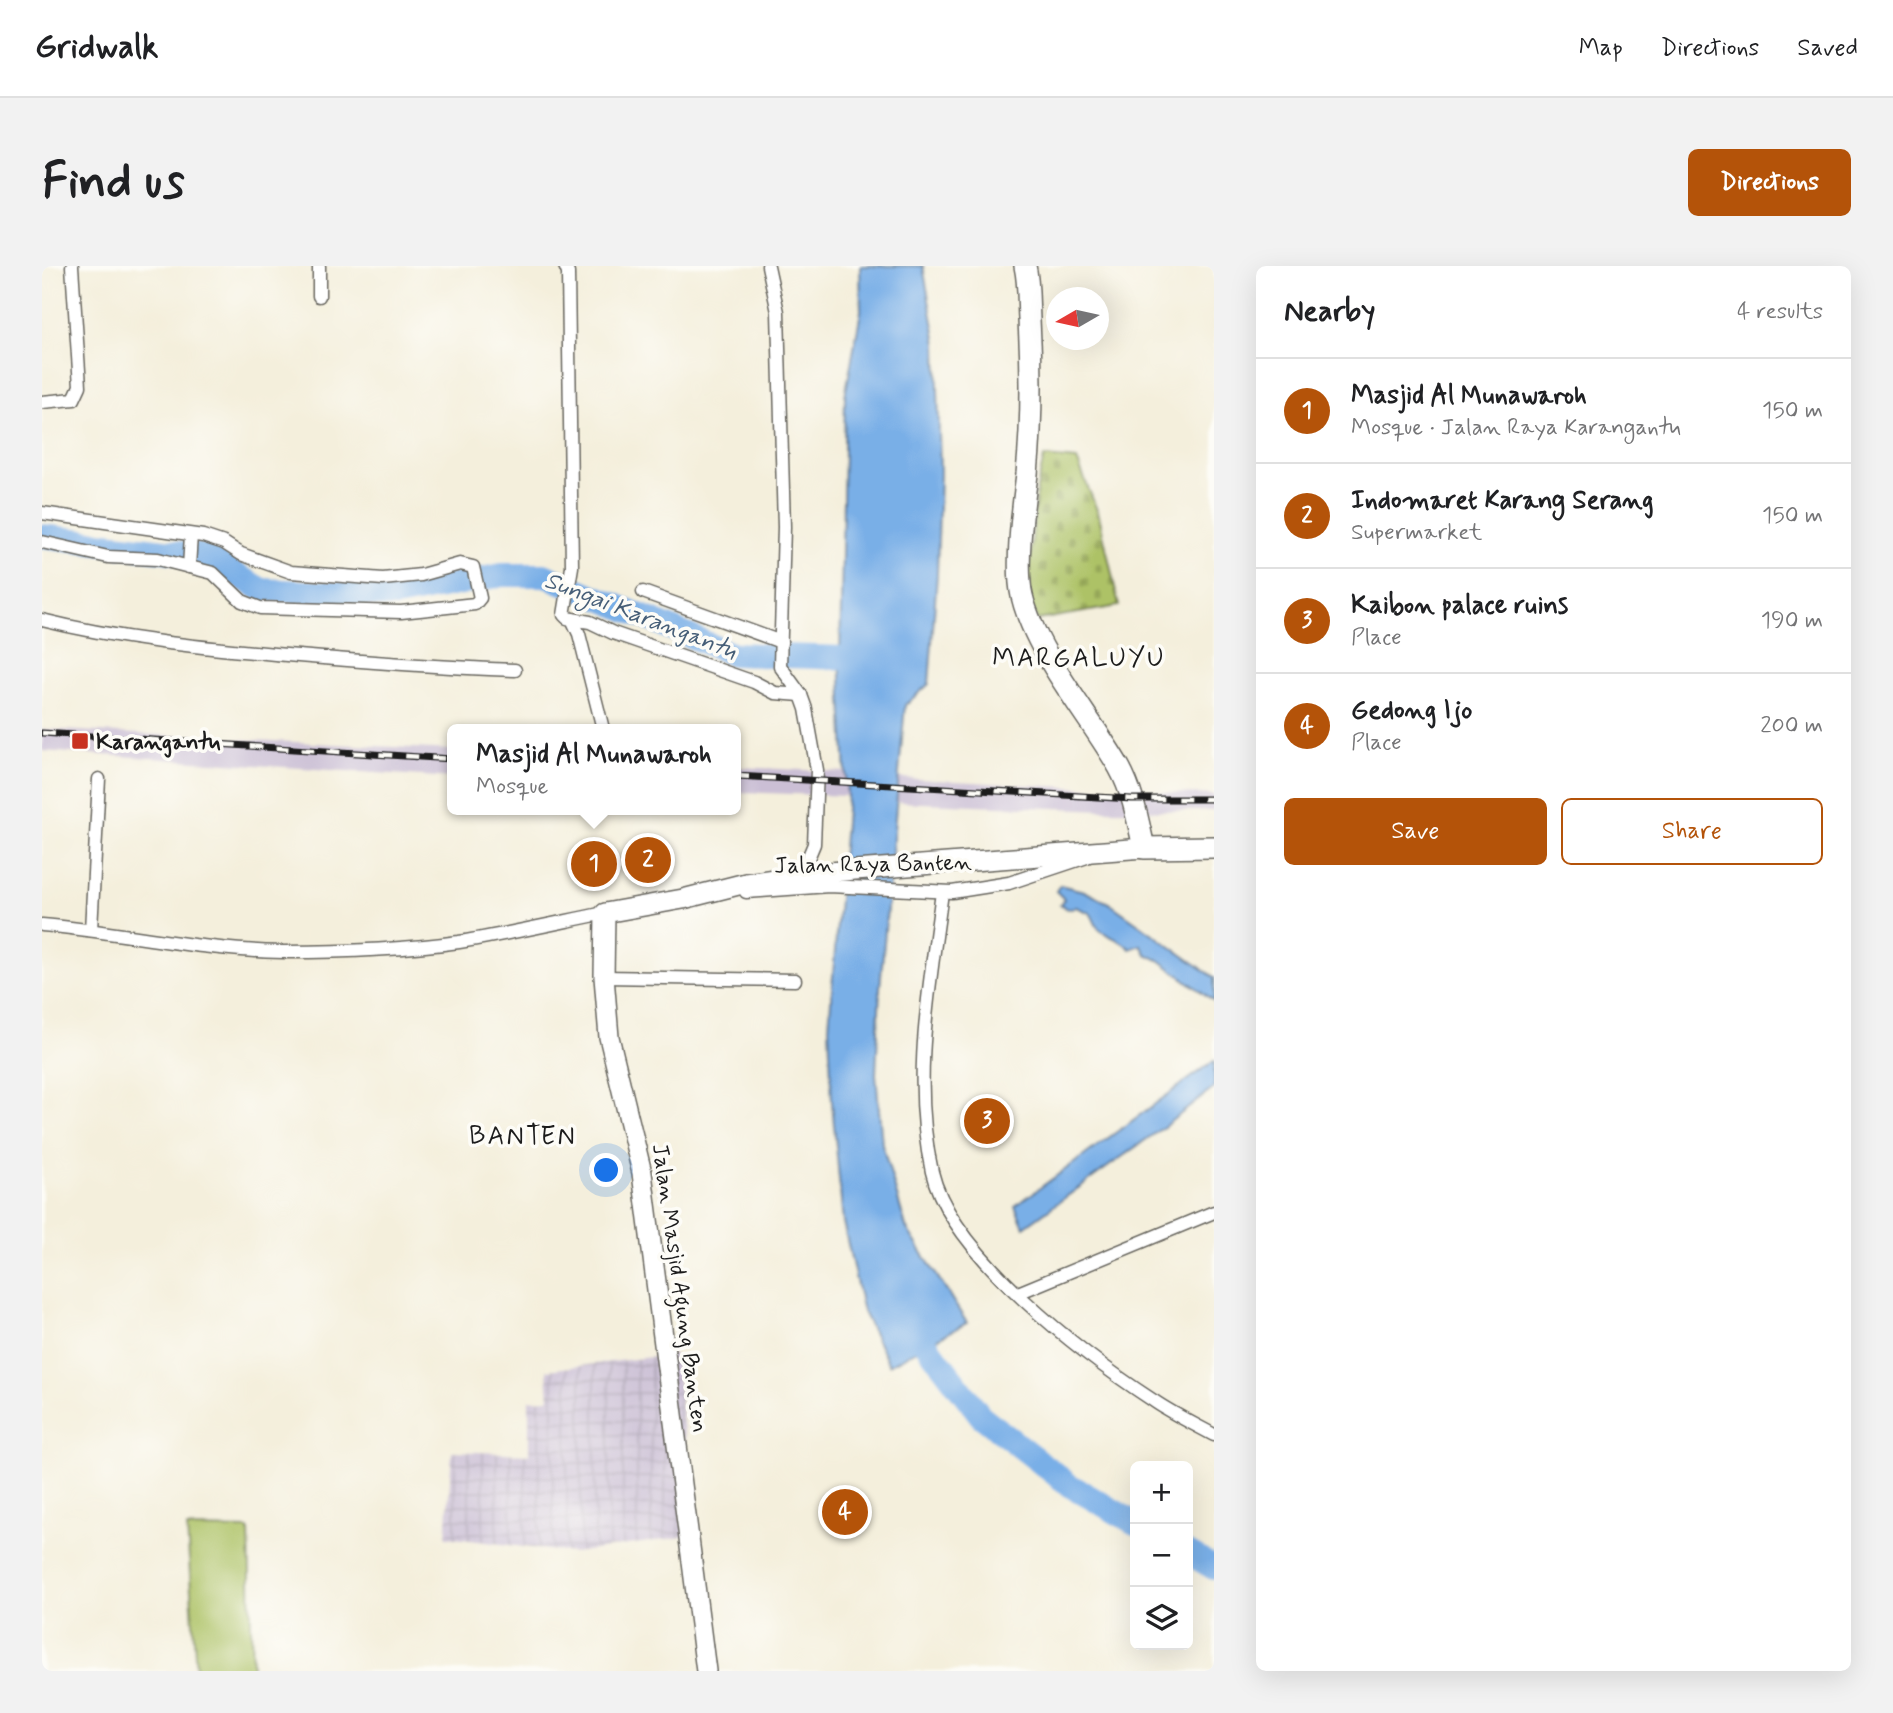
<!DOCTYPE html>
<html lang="en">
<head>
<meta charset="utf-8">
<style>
  body { margin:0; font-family:Mynerve,sans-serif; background:#f2f2f2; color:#202124 }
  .controls { position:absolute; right:21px; bottom:21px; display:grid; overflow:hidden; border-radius:10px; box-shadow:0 7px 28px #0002 }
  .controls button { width:63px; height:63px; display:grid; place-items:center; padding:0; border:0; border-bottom:2px solid #e0e0e0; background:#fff; color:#202124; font:35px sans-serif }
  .compass { position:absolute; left:1004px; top:21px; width:63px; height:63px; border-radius:50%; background:#fff; box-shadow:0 7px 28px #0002; rotate:261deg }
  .you { position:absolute; left:565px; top:905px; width:24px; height:24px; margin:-18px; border:5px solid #fff; border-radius:50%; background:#1a73e8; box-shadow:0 0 0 10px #1a73e833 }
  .badge { display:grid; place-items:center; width:46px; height:46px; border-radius:50%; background:#b45309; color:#fff; font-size:23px; font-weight:700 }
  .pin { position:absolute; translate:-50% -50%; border:4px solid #fff; box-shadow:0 2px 7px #0006 }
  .popup { position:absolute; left:405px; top:458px; width:294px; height:91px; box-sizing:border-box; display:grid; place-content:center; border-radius:10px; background:#fff; filter:drop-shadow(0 2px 5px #0005); font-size:23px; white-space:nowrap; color:#757577 }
  .popup b { font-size:26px; color:#202124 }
  .popup::after { content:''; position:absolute; left:50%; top:100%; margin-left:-14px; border:14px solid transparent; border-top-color:#fff }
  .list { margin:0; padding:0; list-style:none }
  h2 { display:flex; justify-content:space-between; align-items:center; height:91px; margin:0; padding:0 28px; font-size:30px }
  h2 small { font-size:23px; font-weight:400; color:#757577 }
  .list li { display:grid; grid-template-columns:46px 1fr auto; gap:21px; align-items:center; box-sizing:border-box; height:105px; padding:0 28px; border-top:2px solid #e0e0e0 }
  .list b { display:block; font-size:26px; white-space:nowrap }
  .list p { margin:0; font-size:23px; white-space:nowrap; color:#757577 }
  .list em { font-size:23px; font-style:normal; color:#757577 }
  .actions { display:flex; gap:14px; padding:21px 28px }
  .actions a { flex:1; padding:16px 0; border:2px solid #b45309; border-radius:10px; text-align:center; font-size:24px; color:#b45309 }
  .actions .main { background:#b45309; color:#fff }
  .icon { flex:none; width:38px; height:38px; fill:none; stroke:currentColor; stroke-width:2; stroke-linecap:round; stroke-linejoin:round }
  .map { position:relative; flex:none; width:1172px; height:1405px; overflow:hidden; border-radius:10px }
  header { display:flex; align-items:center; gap:42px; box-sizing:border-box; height:98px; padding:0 35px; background:#fff; border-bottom:2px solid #e0e0e0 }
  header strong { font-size:33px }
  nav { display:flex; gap:38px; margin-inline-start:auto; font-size:24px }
  .intro { display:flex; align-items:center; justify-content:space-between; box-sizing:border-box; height:168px; padding:0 42px }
  h1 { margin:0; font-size:49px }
  .button { padding:18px 32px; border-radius:10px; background:#b45309; color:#fff; font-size:24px; font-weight:700 }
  main { display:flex; gap:42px; padding:0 42px }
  aside { flex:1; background:#fff; border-radius:10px; box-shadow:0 7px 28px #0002 }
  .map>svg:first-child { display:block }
</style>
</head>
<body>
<header>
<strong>Gridwalk</strong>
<nav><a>Map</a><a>Directions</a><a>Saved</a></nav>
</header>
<div class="intro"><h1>Find us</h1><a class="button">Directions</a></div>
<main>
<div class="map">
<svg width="1172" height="1405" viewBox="0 0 1172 1405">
  <defs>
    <pattern id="industrial-grid" width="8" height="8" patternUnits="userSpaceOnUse" patternTransform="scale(1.75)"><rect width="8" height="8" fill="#cbbfd5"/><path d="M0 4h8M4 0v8" fill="none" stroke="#aea4b6"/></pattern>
    <pattern id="cemetery-stones" width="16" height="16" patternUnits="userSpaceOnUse" patternTransform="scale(1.75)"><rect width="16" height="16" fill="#adc266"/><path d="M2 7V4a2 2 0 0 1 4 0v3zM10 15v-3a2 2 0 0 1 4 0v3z" fill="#94a658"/></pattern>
  </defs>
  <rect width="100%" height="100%" fill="#fdfcf7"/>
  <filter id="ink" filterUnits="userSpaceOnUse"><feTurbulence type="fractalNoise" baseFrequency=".0143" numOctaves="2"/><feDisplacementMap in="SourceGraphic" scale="14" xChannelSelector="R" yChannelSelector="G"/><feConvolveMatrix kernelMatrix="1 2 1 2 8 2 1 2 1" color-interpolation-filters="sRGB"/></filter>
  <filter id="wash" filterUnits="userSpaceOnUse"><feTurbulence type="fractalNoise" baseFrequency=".00686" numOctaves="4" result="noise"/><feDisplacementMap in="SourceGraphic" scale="28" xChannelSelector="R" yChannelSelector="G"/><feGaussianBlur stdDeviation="1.57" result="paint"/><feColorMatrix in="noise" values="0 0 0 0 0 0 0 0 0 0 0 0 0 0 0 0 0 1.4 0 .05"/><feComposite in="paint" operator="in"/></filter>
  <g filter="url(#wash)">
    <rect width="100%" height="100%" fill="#f4efdc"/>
    <!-- industrial -->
    <polygon fill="url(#industrial-grid)" points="633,1088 654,1269 531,1287 404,1271 410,1185 487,1188 487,1134 507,1133 505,1104"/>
    <!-- railway -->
    <g fill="#cbbfd5">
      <polygon points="0,463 410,484 410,512 0,485"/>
      <polygon points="694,501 805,506 805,530 694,526"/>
      <polygon points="857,512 1172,529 1172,545 1063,544 855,536"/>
    </g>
    <!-- cemetery -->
    <polygon fill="url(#cemetery-stones)" stroke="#646f41" stroke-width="2" points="1002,191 1035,194 1057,249 1077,340 995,354 985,324 995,222"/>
    <!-- park -->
    <polygon fill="#adc266" stroke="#646f41" stroke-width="2" points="145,1262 207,1263 210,1405 154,1405"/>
    <!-- water -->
    <g fill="#79afe7" stroke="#4a6682" stroke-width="2">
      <polygon points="818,0 881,0 895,78 898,208 895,308 887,418 863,439 838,722 834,808 840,878 864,961 925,1057 847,1099 821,1046 801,956 790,837 787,761 805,530 798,392 803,130 819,45"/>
      <path d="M1018 619 1042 625 1067 637 1172 711V735L1117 694 1104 688 1099 679 1088 683C1080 673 1067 672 1057 663 1053 659 1052 652 1048 647L1034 641 1025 643 1018 638 1022 633 1014 625Z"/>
      <polygon points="1172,795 1172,822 1123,860 982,961 973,940"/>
    </g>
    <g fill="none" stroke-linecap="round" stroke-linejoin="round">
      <!-- river -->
      <g stroke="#79afe7" stroke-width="24">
        <polyline points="0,270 163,290 220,324 354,330 460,309 502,309 690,388 831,393"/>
        <polyline points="870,1049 884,1078 939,1150 1027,1219 1093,1257"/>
        <polyline points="1146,1287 1172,1302"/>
      </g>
    </g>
  </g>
  <g filter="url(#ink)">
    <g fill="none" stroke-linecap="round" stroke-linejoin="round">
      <defs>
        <g id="minor">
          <polyline points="523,0 526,7 530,301 522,349 525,352 530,353 537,368 561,463"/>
          <polyline points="726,0 736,46 742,261 738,400 759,429 764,443 775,504 772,578 759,609"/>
          <polyline points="277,30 277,0"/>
          <polyline points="0,136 32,133 38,120 30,0"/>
          <polyline points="0,247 161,270 182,277 199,288 249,306 341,313 379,309 418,298 431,301 438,332 433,338 359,346 218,342 200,335 171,307 116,293 66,291 0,276"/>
          <polyline points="147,301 149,269"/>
          <polyline points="601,326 739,376"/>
          <polyline points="530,353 548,356 571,367 712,416 733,427 759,429"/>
          <path d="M0 354C76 373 154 381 233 388 313 395 392 401 473 404"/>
          <polyline points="704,626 787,620 910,626 967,617 1045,591"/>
          <path d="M900 626C888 720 869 813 890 906 909 988 1043 1090 1112 1135 1131 1148 1152 1158 1172 1169"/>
          <path d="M0 659C81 666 160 685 242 686 300 686 359 684 417 676 466 668 514 657 563 647"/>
          <polyline points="49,664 57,513"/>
          <polyline points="562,711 753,714"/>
          <polyline points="976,1027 1172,946"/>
        </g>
        <polyline id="secondary" points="664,1405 600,907 567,771 562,711 563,647 641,633 704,617 774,607 1102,582"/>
        <path id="primary" d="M983 0C987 17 986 36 987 53 990 105 990 156 985 208 981 240 973 300 980 330 994 388 1047 449 1077 501 1091 526 1096 555 1102 582L1172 581"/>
      </defs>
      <!-- minor casing -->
      <use href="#minor" stroke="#68665f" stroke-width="15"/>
      <!-- secondary casing -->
      <use href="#secondary" stroke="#68665f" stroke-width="22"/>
      <!-- primary casing -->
      <use href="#primary" stroke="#68665f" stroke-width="24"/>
      <!-- minor -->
      <use href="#minor" stroke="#fff" stroke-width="12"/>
      <!-- secondary -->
      <use href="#secondary" stroke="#fff" stroke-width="19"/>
      <!-- primary -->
      <use href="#primary" stroke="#fff" stroke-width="21"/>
      <defs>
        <g id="rail">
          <polyline points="0,467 410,493"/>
          <polyline points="694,510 1090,533 1172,533"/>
        </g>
      </defs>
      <!-- rail casing -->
      <use href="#rail" stroke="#1c1c1c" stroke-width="7"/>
      <!-- rail -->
      <use href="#rail" stroke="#fdfcf7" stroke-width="4.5" stroke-dasharray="13" stroke-linecap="butt"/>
    </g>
  </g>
  <!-- markers -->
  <rect fill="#c8321e" stroke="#fdfcf7" stroke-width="2.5" x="29" y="466" width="18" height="18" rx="3.5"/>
  <g text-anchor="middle" stroke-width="7" stroke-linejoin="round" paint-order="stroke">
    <!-- poi labels -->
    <g font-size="23" font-weight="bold" fill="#1c1c1c" stroke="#fdfcf7" text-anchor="start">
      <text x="54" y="483">Karangantu</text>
    </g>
    <!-- street labels -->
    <g font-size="23" fill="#1c1c1c" stroke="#fdfcf7">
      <text transform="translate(831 597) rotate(-1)" y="8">Jalan Raya Banten</text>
      <text transform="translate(639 1022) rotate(82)" y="8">Jalan Masjid Agung Banten</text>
    </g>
    <!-- water labels -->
    <g font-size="24" font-style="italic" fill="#465e77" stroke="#fdfcf7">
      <text transform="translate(599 349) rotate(21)" y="8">Sungai Karangantu</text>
    </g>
    <!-- quarter labels -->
    <g font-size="26" letter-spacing="2" fill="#1c1c1c" stroke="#fdfcf7">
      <text x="1037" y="400">MARGALUYU</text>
      <text x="481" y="878">BANTEN</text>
    </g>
  </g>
</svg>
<div class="controls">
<button>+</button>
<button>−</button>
<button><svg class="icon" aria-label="layers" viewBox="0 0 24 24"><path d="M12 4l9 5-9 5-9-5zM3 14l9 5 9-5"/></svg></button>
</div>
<svg class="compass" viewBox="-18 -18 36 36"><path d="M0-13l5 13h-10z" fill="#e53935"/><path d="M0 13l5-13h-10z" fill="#757577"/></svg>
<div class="you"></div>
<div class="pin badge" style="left:552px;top:598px">1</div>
<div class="popup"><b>Masjid Al Munawaroh</b>Mosque</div>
<div class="pin badge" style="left:606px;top:594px">2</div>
<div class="pin badge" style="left:945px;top:855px">3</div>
<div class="pin badge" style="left:803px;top:1246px">4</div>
</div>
<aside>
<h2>Nearby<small>4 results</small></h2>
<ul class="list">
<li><span class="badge">1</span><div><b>Masjid Al Munawaroh</b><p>Mosque · Jalan Raya Karangantu</p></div><em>150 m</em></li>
<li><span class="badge">2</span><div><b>Indomaret Karang Serang</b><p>Supermarket</p></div><em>150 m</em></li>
<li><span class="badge">3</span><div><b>Kaibon palace ruins</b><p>Place</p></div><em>190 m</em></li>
<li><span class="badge">4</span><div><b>Gedong Ijo</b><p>Place</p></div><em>200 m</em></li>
</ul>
<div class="actions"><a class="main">Save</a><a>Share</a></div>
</aside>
</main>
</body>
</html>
